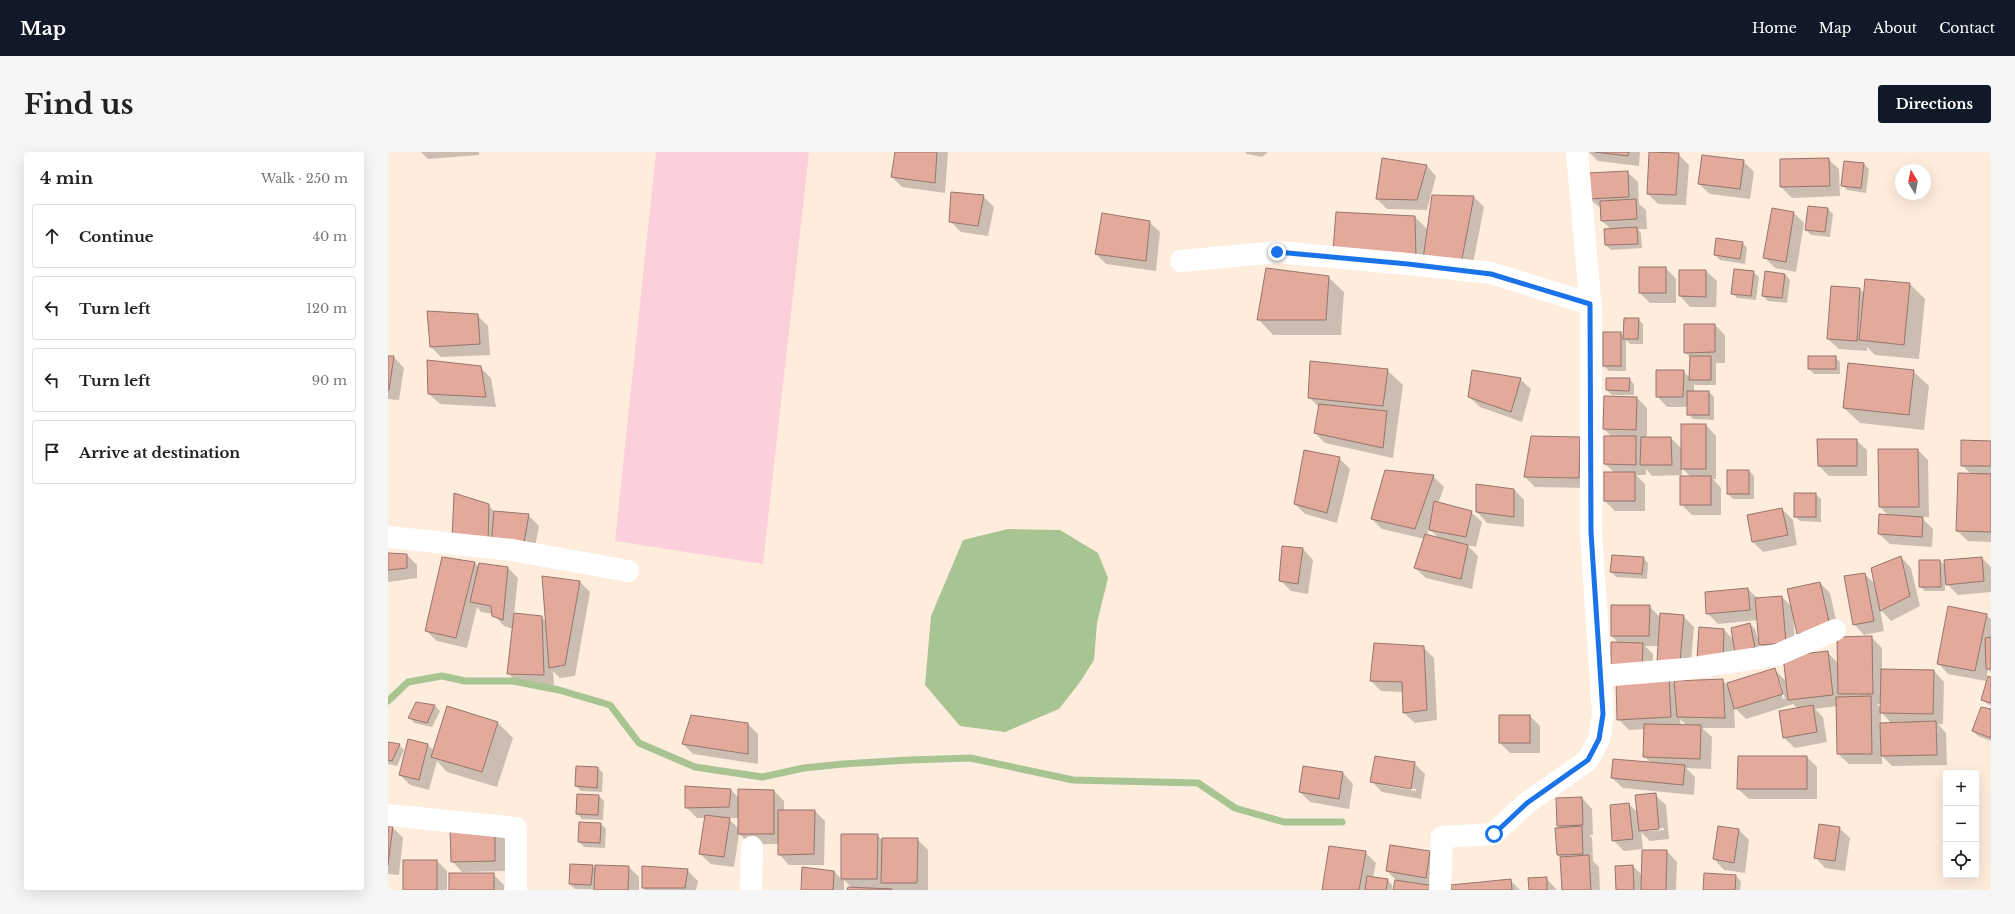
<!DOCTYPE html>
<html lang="en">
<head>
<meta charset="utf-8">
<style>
  body { margin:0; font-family:"Libre Baskerville",serif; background:#f6f6f6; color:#222 }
  .controls { position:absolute; right:12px; bottom:12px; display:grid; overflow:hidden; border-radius:4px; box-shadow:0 4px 16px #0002 }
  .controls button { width:36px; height:36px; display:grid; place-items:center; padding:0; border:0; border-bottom:1px solid #e0e0e0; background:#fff; color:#222; font:20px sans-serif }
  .compass { position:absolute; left:1507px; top:12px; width:36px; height:36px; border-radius:50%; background:#fff; box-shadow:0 4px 16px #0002; rotate:350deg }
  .stop { position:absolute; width:12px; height:12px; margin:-9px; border:3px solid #1a73e8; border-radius:50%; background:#fff }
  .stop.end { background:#1a73e8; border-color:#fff; box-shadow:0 1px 4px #0008 }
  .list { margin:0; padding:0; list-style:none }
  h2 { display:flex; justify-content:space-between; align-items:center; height:52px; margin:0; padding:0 16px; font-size:17px }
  h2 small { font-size:13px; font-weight:400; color:#767676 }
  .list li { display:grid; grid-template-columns:26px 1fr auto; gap:12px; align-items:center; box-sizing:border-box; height:64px; margin:0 8px 8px; padding:0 8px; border:1px solid #e0e0e0; border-radius:4px }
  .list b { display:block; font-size:15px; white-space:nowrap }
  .list em { font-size:13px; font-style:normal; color:#767676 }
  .icon { flex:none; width:22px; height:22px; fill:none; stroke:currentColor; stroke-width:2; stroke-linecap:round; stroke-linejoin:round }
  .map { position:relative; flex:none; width:1603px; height:738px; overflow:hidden; border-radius:4px }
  header { display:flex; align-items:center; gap:24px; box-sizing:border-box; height:56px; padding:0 20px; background:#111827; color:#fff }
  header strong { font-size:19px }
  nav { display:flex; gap:22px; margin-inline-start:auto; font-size:14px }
  .intro { display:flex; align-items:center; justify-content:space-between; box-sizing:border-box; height:96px; padding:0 24px }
  h1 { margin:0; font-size:28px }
  .button { padding:10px 18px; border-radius:4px; background:#111827; color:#fff; font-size:14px; font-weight:700 }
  main { display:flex; gap:24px; padding:0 24px }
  aside { flex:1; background:#fff; border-radius:4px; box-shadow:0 4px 16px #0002 }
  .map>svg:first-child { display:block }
</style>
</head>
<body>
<header>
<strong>Map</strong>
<nav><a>Home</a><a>Map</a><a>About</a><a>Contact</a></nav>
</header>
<div class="intro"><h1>Find us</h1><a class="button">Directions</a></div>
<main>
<aside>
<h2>4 min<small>Walk · 250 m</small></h2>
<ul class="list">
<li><svg class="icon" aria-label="ahead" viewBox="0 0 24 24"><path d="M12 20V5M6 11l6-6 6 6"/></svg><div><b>Continue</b></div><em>40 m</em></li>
<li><svg class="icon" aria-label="left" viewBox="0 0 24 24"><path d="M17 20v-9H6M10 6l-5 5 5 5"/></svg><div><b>Turn left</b></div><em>120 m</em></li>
<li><svg class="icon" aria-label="left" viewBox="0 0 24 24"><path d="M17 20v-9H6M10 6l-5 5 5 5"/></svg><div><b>Turn left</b></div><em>90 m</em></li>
<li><svg class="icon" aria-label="arrive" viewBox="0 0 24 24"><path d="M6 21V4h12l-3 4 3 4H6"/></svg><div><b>Arrive at destination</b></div></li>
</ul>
</aside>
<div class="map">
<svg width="1603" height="738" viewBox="0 0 1603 738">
  <rect width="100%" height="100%" fill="#feeddd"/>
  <!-- green -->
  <polygon fill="#fbd0da" points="268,0 421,0 375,412 227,389"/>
  <!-- water -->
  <polygon fill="#a9c493" points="620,377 672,378 710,401 720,426 709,471 706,508 692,530 671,557 617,580 572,574 537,533 543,464 575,388"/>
  <!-- shadow -->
  <g fill="#0003" fill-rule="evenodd">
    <polygon points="33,0 91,0 91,3 40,7"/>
    <polygon points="508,0 560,0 557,41 514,35 504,25"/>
    <polygon points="857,0 880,0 874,5 859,2"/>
    <polygon points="1201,0 1252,0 1251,14 1210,9"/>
    <polygon points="1290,2 1301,13 1298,53 1270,52 1260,42"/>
    <polygon points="1440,7 1451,17 1452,44 1404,46 1393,35 1393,8"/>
    <polygon points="1355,9 1366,20 1362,47 1322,42 1311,32"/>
    <polygon points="1476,12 1481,17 1478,41 1459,38 1454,33"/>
    <polygon points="1038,13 1048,24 1039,58 999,57 989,47"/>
    <polygon points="1239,20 1250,30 1251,52 1258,58 1259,77 1250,77 1253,81 1254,96 1223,98 1218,93 1223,77 1214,69 1214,57 1201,47"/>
    <polygon points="595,44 606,55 600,84 573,80 562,69"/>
    <polygon points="1045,44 1086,45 1096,55 1083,122 962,113 949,61 1027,65 1040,78"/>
    <polygon points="1440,57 1445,62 1442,85 1423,83 1418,78"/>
    <polygon points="1406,61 1416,71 1408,120 1387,116 1376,105"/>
    <polygon points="761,70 772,80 768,119 718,112 708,102"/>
    <polygon points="1354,90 1359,96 1357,112 1332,108 1327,103"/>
    <polygon points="1278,116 1288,127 1288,151 1262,151 1252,141"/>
    <polygon points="1292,119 1318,119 1329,129 1328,155 1302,155 1292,144"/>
    <polygon points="1365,120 1371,125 1368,148 1349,146 1344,141"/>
    <polygon points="1397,122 1402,128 1399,151 1380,149 1375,144"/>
    <polygon points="940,125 956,140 953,183 885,183 870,167"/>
    <polygon points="1522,132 1537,147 1531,207 1487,203 1479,195 1479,199 1451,197 1440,187 1472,137 1476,142"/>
    <polygon points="40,160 89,163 100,174 102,203 53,205 43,195"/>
    <polygon points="1250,167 1255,172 1255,192 1242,192 1238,188 1238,219 1221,219 1216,214 1233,181 1236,184"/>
    <polygon points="1327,173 1337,183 1337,211 1328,211 1328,233 1307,233 1306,231 1306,240 1321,240 1326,245 1326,268 1305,267 1300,262 1300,255 1279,255 1269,244 1295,219 1302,226 1303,206 1297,200"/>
    <polygon points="0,205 6,205 16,216 11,248 0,247"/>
    <polygon points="1447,205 1452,210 1452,222 1426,222 1421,217"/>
    <polygon points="92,215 103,226 108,255 52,252 41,242"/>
    <polygon points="999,218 1015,233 1005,306 937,291 927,281 931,255 921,245"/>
    <polygon points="1525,219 1541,234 1536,278 1472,271 1456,256"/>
    <polygon points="1132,227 1143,237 1134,270 1092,255 1081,245"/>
    <polygon points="1241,227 1246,232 1246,243 1224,243 1219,238"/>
    <path d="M1249 246 1259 256V286H1283L1294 297 1318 273 1328 284V327H1325L1333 336V363H1304L1293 352V323L1264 324 1258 317V323H1248L1257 332V359H1227L1217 349 1227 321 1217 312 1224 285 1216 277ZM1294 316 1303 325H1294Z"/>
    <polygon points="1144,285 1192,286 1201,336 1147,335 1137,325"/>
    <polygon points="1468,288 1479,298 1479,324 1441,324 1431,314"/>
    <polygon points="1603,290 1603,390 1580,389 1569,379 1583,322 1574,313"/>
    <polygon points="1530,298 1540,308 1541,365 1533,365 1545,377 1544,395 1502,392 1491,382 1501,364 1492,355"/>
    <polygon points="951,306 962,317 949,371 917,362 907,352"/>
    <polygon points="1361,319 1366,324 1366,347 1345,347 1340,342"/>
    <path d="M1045 324 1056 335 1050 352 1083 360 1094 370 1088 395 1079 393 1090 404 1084 437 1038 426 1027 416 1037 387 994 377 984 367ZM1041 377 1051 386 1039 383Z"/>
    <polygon points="1126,337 1136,348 1136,375 1099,371 1089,360"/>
    <polygon points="1427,342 1433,347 1433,370 1412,369 1407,364"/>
    <polygon points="100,353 107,360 140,363 151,374 145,406 76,397"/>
    <polygon points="1394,357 1405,368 1409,393 1375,400 1365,390"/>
    <polygon points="895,395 915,397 925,408 920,442 903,439 892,428"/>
    <polygon points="0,402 19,403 29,413 29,426 0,430"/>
    <polygon points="1513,405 1523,416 1532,454 1503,469 1492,457 1496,479 1476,483 1466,472 1477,422 1487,432"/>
    <polygon points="1255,406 1260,411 1259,427 1228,425 1223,420"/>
    <polygon points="1594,406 1603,415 1603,440 1570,443 1559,432 1559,427 1557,427 1557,439 1537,439 1532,434 1532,409 1552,409 1558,414"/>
    <polygon points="87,411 91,415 92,412 120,416 130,426 126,462 154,465 158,470 192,430 202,440 187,524 172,526 165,519 166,533 130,532 120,521 125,477 116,474 105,462 93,460 89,455 79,496 49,489 38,479"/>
    <path d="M1432 431 1442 441 1452 486 1483 485 1494 496V518L1546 519 1556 530 1555 572H1550L1558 581 1559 613 1504 614 1494 604V612H1461L1450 602 1449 554 1427 557 1435 565 1439 590 1407 596 1396 586 1410 557 1405 552 1358 567 1346 555 1347 576H1314L1324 585 1323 617 1298 616 1307 625 1306 643 1235 636 1224 626 1263 611 1256 604 1257 577 1241 578 1230 567 1231 492 1224 484 1261 454 1273 466 1295 464 1306 475 1302 521 1271 494H1257L1265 502 1264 526H1280L1287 532 1334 528 1341 535 1387 518 1399 530 1439 500 1450 511V485L1421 492 1410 482 1405 465 1408 501 1382 503 1370 491 1372 499 1346 494 1345 517 1312 476 1336 478 1346 488 1362 472 1367 477 1371 490 1370 468 1330 472 1319 461 1360 437 1370 447 1394 445 1404 455ZM1390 529H1392L1397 547H1395ZM1489 552H1493V556ZM1493 560 1504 572H1493ZM1292 567 1299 574H1293Z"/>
    <polygon points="1598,463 1603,467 1603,521 1600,517 1598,529 1560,522 1550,511"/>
    <polygon points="1035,495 1046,506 1049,568 1027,571 1016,561 1015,540 993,539 983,529"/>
    <polygon points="1603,526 1603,554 1594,548"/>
    <polygon points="29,551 47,554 52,559 44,575 26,571 22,566"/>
    <polygon points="1603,558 1603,589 1590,584 1585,579"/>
    <polygon points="1142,564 1152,574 1152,601 1122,601 1112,591"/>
    <polygon points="110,571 125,586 109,635 59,620 49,609 41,638 22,633 12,623 40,593 46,599"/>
    <polygon points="360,572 370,582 370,612 305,602 295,592"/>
    <polygon points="0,591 11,593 16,598 9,614 0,612"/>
    <polygon points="1419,605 1429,615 1429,647 1361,647 1350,637"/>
    <path d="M1026 611 1037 622 1033 647 994 640 984 630ZM994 631 1028 637V639L994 633Z"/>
    <polygon points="189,615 210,616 215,621 214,640 193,639 188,634"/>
    <polygon points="955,621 965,632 961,657 922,650 912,640"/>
    <path d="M343 638 351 646 386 639 396 649V659L426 658 437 669 436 713H401L391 702V692H362L351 682 346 715 323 712 312 702 317 666H309L298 655ZM340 666H351V677Z"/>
    <path d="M1267 643 1278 653 1281 687 1262 689 1253 680 1255 697 1236 699 1225 688 1241 652 1250 661ZM1276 676V678L1260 679V677Z"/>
    <polygon points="211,644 216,649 215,668 194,667 189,662"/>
    <polygon points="1194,646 1204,657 1205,683 1201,683 1204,686 1205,709 1211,715 1212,738 1175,738 1173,706 1170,703 1173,677 1170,673"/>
    <polygon points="213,672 218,677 217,696 196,695 191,690"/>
    <polygon points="0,675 4,675 15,686 11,723 0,722"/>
    <polygon points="1331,675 1351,678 1361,688 1357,721 1336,718 1326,707"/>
    <polygon points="107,676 117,687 117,719 74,720 64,709"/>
    <polygon points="1451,676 1462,686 1457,719 1437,716 1427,705"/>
    <polygon points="454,683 489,683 493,687 529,687 540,698 540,738 460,738 464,736 456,728 456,738 414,738 446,719 454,728"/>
    <polygon points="1279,699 1289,710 1288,738 1229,738 1228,714 1245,714 1254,723"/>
    <polygon points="977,700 988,711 985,725 999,727 1004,733 1004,738 935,738"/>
    <polygon points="1042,700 1052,711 1049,738 1006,738 1010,730 999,719"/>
    <polygon points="49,709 59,719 59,738 16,738"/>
    <polygon points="204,714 208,718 241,715 251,725 251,738 187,737 182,732"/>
    <polygon points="299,718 310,729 308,738 257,738 255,735"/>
    <polygon points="105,722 116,733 116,738 62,738"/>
    <polygon points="1348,724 1353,729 1352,738 1316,738"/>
    <polygon points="1158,726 1169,738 1141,738"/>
    <polygon points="1122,728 1132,738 1064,738"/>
  </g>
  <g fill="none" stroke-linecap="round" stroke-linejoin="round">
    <!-- stream -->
    <polyline stroke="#a9c493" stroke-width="7" points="0,549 20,530 54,524 77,529 125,529 171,538 222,553 251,591 307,615 374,625 416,616 455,612 521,608 582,606 685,628 810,631 847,656 896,670 954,670"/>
  </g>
  <!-- building -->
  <g fill="#e3a99a" stroke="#97756c">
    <polygon points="507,0 549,0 547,31 503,25"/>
    <polygon points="1207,0 1241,0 1240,4"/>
    <polygon points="1261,0 1291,1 1288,43 1259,42"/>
    <polygon points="1314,3 1356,8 1352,37 1310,32"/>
    <polygon points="994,6 1039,13 1029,48 988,47"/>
    <polygon points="1441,6 1442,34 1392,35 1392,7"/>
    <polygon points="1456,9 1476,11 1473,36 1453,34"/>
    <polygon points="1240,19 1241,45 1200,47 1199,21"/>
    <polygon points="563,40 596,43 590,74 561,70"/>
    <polygon points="1044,43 1086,44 1073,112 1035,107"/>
    <polygon points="1248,47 1249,67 1213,69 1212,49"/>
    <polygon points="1420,54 1440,56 1437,80 1417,78"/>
    <polygon points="1384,56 1406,60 1398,110 1375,106"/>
    <polygon points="948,60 1027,64 1028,106 945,98"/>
    <polygon points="714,61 762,69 758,109 707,102"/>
    <polygon points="1249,75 1250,92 1217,93 1216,77"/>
    <polygon points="1328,86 1355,90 1352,107 1326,103"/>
    <rect x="1251" y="115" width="27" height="26"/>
    <polygon points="878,116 941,124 938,168 869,168"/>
    <polygon points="1346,117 1366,119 1363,144 1343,142"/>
    <polygon points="1291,118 1318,118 1318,145 1291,144"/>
    <polygon points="1377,119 1397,122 1394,146 1374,144"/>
    <polygon points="1477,127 1522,131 1516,193 1471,188"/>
    <polygon points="1443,134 1472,136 1469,189 1439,187"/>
    <polygon points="39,159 90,162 92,192 42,195"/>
    <polygon points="1236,166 1251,166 1250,187 1235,187"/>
    <polygon points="1296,172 1327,172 1327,200 1296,201"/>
    <rect x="1215" y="180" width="18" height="34"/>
    <polygon points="0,204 6,204 1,238 0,238"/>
    <polygon points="1302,204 1323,204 1323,228 1301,228"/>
    <rect x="1420" y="204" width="28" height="13"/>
    <polygon points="39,208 93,214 98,245 40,242"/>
    <polygon points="922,209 1000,217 995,254 920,246"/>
    <polygon points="1460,211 1526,218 1521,263 1455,256"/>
    <polygon points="1084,218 1133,226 1123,260 1080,245"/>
    <polygon points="1268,218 1296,218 1295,245 1268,245"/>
    <polygon points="1218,226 1242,226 1241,239 1218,238"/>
    <rect x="1299" y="239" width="22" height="24"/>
    <polygon points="1216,244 1249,245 1248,278 1215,277"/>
    <polygon points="931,252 999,259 995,296 926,281"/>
    <rect x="1293" y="272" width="25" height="45"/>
    <polygon points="1143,284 1192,285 1191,326 1136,325"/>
    <polygon points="1216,284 1248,284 1248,313 1216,312"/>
    <polygon points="1253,285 1283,285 1284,313 1252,313"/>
    <polygon points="1429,287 1469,287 1469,314 1430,314"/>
    <polygon points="1573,288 1603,289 1603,314 1573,314"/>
    <polygon points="1490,297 1530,297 1531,355 1491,355"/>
    <polygon points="916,298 952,305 939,361 906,352"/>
    <polygon points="997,318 1046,323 1027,377 983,367"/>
    <rect x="1339" y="318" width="22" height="24"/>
    <rect x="1216" y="320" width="31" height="29"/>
    <polygon points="1570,321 1603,322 1603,380 1568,379"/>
    <rect x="1292" y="324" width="31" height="29"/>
    <polygon points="1088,332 1126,337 1126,365 1088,360"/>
    <polygon points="66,341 101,352 100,391 64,387"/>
    <rect x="1406" y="341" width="22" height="24"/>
    <polygon points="1046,349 1084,359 1078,385 1041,378"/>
    <polygon points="1394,356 1400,383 1364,390 1359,363"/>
    <polygon points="106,359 141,362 135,396 103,393"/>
    <polygon points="1491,362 1535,365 1534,385 1490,382"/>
    <polygon points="1037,382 1080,393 1073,427 1026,416"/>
    <polygon points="894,394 915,396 910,432 891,429"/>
    <polygon points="0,401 19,402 19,416 0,418"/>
    <polygon points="1224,403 1256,405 1254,422 1222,420"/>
    <polygon points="1513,404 1522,444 1492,459 1483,416"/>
    <polygon points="54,405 87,410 68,486 37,479"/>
    <polygon points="1594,405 1596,429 1558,433 1556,408"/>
    <polygon points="1531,408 1552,408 1553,435 1531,435"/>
    <polygon points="91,411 120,415 115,468 104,464 103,454 82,450"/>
    <polygon points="1477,421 1486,469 1465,473 1456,424"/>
    <polygon points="154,424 192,429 177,513 161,516"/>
    <polygon points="1432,430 1442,474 1409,482 1399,437"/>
    <polygon points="1360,436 1362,458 1318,462 1317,440"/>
    <polygon points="1394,444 1398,491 1371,493 1367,446"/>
    <polygon points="1223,453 1262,453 1261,484 1223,484"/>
    <polygon points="1560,454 1599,462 1587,519 1549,512"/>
    <polygon points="126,461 154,464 156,523 119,522"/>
    <polygon points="1272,461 1296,463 1292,511 1269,510"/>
    <polygon points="1362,471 1367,495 1347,501 1343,476"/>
    <polygon points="1311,475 1336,477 1335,507 1309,506"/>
    <polygon points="1484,484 1485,542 1450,542 1449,485"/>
    <polygon points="1603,485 1603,517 1598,517 1597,486"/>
    <polygon points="1223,490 1255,491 1254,516 1223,516"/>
    <polygon points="986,491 1036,494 1039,558 1015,561 1014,530 982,529"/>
    <polygon points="1440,499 1445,543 1400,548 1395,504"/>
    <polygon points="1387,516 1395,542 1346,557 1339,531"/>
    <polygon points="1493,517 1546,518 1545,562 1492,561"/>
    <polygon points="1600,524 1603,525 1603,551 1593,548"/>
    <polygon points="1281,525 1283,565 1229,568 1228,527"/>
    <polygon points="1335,527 1337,566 1289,565 1286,529"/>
    <polygon points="1483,544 1484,602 1449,602 1448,545"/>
    <polygon points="28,550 47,553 39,571 20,566"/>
    <polygon points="1425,553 1429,580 1395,586 1391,559"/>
    <polygon points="59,554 110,570 94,620 43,605"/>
    <polygon points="1593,555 1603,557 1603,586 1584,579"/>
    <polygon points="303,563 360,571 360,602 294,592"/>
    <rect x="1111" y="563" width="31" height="28"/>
    <polygon points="1548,569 1549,603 1493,604 1492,571"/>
    <polygon points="1256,572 1313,573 1312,607 1255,605"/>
    <polygon points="20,587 40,592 31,628 11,623"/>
    <polygon points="0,590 12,592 4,609 0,608"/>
    <polygon points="987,604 1027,610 1023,637 982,630"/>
    <polygon points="1350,604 1419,604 1419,637 1349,637"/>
    <polygon points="1225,607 1297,613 1295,633 1223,626"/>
    <polygon points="188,614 210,615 209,636 187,634"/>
    <polygon points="915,614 955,620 951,647 911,640"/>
    <polygon points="297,634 343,637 341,655 297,656"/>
    <polygon points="350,637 386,638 386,682 350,682"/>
    <polygon points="1268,641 1271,677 1251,679 1247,643"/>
    <polygon points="189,642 211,643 210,663 188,662"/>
    <polygon points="1194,645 1195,673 1169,674 1168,646"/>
    <polygon points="1241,651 1245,687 1224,689 1222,653"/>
    <polygon points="390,658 427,658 426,702 390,703"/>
    <polygon points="317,663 342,666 336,705 311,702"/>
    <polygon points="191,670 213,671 212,691 190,690"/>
    <polygon points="1431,672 1452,675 1447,709 1426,706"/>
    <polygon points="0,674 5,674 0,713"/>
    <polygon points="1194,674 1195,702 1169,703 1167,676"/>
    <polygon points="1330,674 1351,677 1346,711 1325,707"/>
    <polygon points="107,675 107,709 63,710 62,676"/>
    <polygon points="453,682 490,682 489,727 453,727"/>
    <polygon points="494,686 530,686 529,731 493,731"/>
    <polygon points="1002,693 1042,699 1038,726 998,719"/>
    <polygon points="941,694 978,699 971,738 934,738"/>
    <polygon points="1254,698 1279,698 1278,738 1253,738"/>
    <polygon points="1201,703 1203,738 1174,738 1172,705"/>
    <rect x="15" y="708" width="34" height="30"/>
    <polygon points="182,712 205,713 203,733 181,732"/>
    <polygon points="207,713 241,714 240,738 206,738"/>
    <polygon points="1245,713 1246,738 1228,738 1227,714"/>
    <polygon points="254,714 300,717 297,736 254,736"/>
    <polygon points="414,715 446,719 445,738 413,738"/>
    <rect x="61" y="721" width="45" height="17"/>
    <polygon points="1316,721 1348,723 1347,738 1315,738"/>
    <polygon points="979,724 1000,727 998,738 977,738"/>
    <polygon points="1159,725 1159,738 1141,738 1140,726"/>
    <polygon points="1123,727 1124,738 1063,738 1063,733"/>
    <polygon points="1007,728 1047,734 1046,738 1005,738"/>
    <polygon points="460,735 504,737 504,738 459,738"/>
  </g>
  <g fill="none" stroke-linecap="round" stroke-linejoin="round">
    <!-- street -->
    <g stroke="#fff" stroke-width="22">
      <polyline points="793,109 889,100 1020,112 1103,121 1202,152"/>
      <polyline points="0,385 124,398 240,419"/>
      <polyline points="1213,524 1298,517 1389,503 1447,478"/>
      <polyline points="0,663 128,676 128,738"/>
      <polyline points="363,738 364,695"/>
      <polyline points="1052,738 1054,685 1105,682 1139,651 1200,608 1211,587 1215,562 1203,380 1203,158 1189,0"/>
    </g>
  </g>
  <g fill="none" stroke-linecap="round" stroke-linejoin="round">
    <!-- route -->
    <polyline stroke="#1a73e8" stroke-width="5" points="889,100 1020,112 1103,122 1202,152 1203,380 1215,562 1211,587 1200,608 1139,651 1106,682"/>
  </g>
</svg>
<div class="controls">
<button>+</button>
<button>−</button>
<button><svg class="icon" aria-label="locate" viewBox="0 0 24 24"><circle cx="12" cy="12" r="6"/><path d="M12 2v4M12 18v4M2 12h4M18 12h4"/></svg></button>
</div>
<svg class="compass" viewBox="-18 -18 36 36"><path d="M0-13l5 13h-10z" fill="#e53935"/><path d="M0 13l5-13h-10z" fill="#767676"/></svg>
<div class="stop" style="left:1106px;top:682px"></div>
<div class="stop end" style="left:889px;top:100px"></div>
</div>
</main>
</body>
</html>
